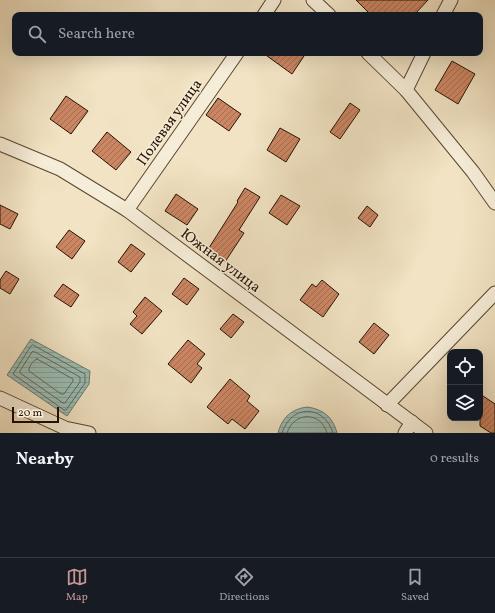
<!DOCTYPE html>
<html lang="en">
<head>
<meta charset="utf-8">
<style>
  body { margin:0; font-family:Vollkorn,serif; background:#242831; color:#f1f3f6 }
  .controls { position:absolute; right:12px; bottom:12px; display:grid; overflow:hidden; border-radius:8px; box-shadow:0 4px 16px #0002 }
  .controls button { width:36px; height:36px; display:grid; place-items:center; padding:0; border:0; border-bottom:1px solid #363941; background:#171b24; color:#f1f3f6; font:20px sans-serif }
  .scale { position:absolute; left:12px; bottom:10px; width:47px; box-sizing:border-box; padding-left:4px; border:2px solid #271203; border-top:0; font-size:11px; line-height:14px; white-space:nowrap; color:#271203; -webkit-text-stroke:3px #f6edd8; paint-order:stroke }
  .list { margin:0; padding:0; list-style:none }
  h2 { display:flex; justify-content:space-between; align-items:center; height:52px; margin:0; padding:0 16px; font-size:17px }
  h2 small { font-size:13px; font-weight:400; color:#9ea1a6 }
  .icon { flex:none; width:22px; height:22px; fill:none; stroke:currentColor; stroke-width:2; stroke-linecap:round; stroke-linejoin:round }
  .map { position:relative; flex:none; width:495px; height:433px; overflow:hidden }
  .search { position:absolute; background:#171b24; box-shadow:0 4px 16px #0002; left:12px; right:12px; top:12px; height:44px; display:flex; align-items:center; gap:10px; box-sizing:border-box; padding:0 14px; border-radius:8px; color:#9ea1a6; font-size:15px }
  .sheet { height:124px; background:#171b24 }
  nav { display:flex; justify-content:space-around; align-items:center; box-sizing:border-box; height:56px; border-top:1px solid #363941; background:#171b24; font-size:11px; color:#9ea1a6 }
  nav a { display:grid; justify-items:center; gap:2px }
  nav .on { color:#c59692 }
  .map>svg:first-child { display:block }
</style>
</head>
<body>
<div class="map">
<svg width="495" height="433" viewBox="0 0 495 433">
  <defs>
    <pattern id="water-rules" width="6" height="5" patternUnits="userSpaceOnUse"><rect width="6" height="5" fill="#9bbeb6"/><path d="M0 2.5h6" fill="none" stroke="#86a29b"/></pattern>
    <pattern id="building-hatch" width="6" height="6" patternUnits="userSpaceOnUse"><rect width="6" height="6" fill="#cb8663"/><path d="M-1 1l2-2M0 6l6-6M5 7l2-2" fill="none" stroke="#a56c4f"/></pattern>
  </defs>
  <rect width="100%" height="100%" fill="#f1e3c3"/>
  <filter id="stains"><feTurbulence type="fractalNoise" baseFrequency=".005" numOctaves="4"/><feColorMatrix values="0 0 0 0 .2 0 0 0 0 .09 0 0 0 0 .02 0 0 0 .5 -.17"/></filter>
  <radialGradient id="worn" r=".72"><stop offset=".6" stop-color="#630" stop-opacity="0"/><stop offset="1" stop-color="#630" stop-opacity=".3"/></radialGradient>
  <!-- water -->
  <g fill="url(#water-rules)" stroke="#6d796e">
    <polygon points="31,339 90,371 89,384 67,416 7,375"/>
    <path d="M307 407C323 409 333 417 337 433H278C282 417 292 409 307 407Z"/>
  </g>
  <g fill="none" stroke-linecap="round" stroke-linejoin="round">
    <!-- shore -->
    <g stroke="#61685c" stroke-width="1">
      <polygon points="33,345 85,374 85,383 66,410 64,410 13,374 31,346"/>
      <polygon points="35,352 80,377 80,382 65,403 63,403 20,373 20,371 32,352"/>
      <path d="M37 359 73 379V381L64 394H61L29 371C28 368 33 360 37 359Z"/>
      <path d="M282 433C291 404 324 404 333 433"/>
      <path d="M287 433C294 411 321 411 327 433"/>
    </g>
  </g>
  <!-- building -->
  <g fill="url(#building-hatch)" stroke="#271203">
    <polygon points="356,0 428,0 414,15 371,15"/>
    <polygon points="263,53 306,53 292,74"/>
    <polygon points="452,61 475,74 458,104 435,90"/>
    <polygon points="66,96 88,111 71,134 50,119"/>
    <polygon points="218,98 241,114 229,131 206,115"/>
    <polygon points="350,103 360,110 340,139 330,132"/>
    <polygon points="280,128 300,139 286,162 267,150"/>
    <polygon points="107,132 131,152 116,170 92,151"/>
    <polygon points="245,188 260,197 239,230 244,233 225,262 207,251 238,202 237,201"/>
    <polygon points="176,194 198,209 187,225 165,211"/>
    <polygon points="281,195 300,206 287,225 269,213"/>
    <polygon points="0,205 18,214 10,229 0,224"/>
    <polygon points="367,206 378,215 370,227 358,218"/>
    <polygon points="69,230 85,241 72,259 56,247"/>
    <polygon points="131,244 145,254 131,272 118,262"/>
    <polygon points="6,271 19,279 10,294 0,288 0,280"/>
    <polygon points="184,278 199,289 187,305 172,294"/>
    <polygon points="322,280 339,294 323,317 300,300 312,284 316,287"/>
    <polygon points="63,284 79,295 71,307 54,296"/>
    <polygon points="145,297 162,311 142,334 130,324 137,316 133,312"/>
    <polygon points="233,314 244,322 231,338 220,329"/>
    <polygon points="374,323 389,335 374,354 359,342"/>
    <polygon points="188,340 205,354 197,364 202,368 191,383 168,364"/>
    <polygon points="230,379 250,396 247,401 259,411 245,429 232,419 228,424 207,407"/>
    <polygon points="480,394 495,404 495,433 491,433 480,426"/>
  </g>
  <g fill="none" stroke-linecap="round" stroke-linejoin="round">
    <defs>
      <g id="street">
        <polyline points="313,0 329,15"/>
        <polyline points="264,15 274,0"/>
        <polyline points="443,15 451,0"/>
        <polyline points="368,53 406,90 473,172 495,203"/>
        <polyline points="406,90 424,53"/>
        <polyline points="0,144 60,169 127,210 426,433"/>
        <polyline points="127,210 237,53"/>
        <polyline points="0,398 65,428 89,433"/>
        <polyline points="387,405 495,293"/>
        <polyline points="405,433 412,422"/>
      </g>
    </defs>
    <!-- street casing -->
    <use href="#street" stroke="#5a4633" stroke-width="15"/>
    <!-- street -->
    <use href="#street" stroke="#f6edd8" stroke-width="13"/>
  </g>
  <g text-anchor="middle" stroke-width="3" stroke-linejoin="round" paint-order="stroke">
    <!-- street labels -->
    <g font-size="15" fill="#271203" stroke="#f6edd8">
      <text transform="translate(169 122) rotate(-55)" y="5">Полевая улица</text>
      <text transform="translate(221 260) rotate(37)" y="5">Южная улица</text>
    </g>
  </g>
  <rect width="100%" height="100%" filter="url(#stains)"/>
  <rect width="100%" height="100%" fill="url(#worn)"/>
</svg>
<div class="controls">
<button><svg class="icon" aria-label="locate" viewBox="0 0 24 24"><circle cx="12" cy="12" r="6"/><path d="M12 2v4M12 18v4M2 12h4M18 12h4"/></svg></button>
<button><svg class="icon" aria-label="layers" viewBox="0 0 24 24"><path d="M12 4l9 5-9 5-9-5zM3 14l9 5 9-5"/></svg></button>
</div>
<div class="scale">20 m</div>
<div class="search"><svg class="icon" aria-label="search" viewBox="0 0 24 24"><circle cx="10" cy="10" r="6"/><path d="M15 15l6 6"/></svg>Search here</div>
</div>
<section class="sheet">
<h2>Nearby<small>0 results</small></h2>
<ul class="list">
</ul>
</section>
<nav>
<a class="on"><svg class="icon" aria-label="map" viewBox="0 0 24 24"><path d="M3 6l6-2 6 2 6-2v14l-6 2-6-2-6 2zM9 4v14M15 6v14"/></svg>Map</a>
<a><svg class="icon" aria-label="directions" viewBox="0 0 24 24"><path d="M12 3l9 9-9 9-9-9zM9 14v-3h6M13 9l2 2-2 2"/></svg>Directions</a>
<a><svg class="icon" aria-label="saved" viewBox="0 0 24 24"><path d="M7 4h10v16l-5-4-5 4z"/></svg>Saved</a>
</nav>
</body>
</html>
